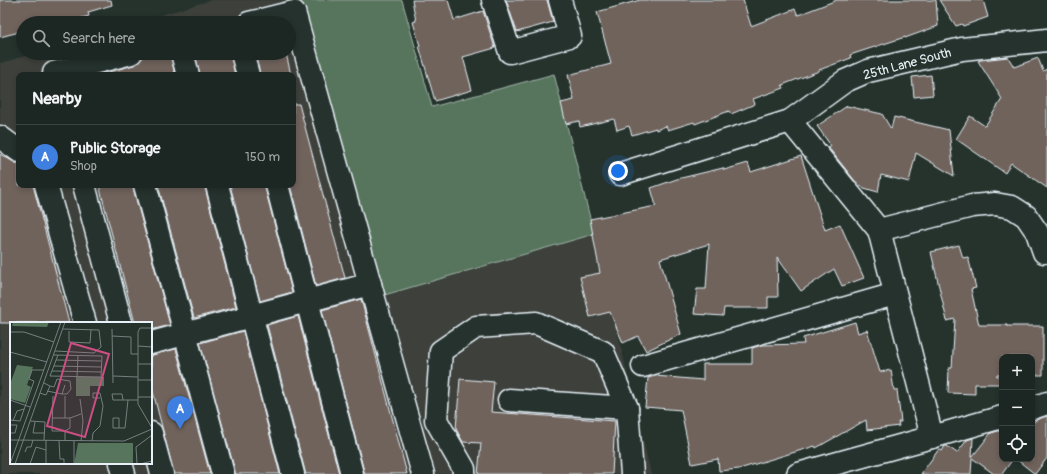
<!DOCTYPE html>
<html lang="en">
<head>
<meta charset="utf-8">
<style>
  body { margin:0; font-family:Pangolin,sans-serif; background:#252e2a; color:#f1f3f6 }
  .controls { position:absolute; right:12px; bottom:12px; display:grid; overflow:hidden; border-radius:8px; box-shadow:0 2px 6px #0003 }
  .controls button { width:36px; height:36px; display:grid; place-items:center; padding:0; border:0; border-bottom:1px solid #3a4340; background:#1c2622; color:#f1f3f6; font:20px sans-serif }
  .you { position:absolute; left:618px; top:171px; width:14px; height:14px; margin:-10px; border:3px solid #fff; border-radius:50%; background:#1a73e8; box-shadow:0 0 0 6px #1a73e833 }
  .badge { display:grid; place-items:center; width:26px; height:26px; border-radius:50%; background:#ff9aa2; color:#fff; font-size:13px; font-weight:700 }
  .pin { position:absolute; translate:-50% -33px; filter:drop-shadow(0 1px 2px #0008) }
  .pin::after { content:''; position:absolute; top:21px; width:14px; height:12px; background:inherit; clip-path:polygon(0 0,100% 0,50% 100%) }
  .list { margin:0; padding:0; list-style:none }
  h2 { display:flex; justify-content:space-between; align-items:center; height:52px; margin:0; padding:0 16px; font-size:17px }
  h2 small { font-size:13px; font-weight:400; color:#a0a5a5 }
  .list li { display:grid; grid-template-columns:26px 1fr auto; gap:12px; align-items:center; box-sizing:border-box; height:64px; padding:0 16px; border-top:1px solid #3a4340 }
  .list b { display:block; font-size:15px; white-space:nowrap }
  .list p { margin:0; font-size:13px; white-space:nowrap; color:#a0a5a5 }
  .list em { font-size:13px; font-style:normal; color:#a0a5a5 }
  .icon { flex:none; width:22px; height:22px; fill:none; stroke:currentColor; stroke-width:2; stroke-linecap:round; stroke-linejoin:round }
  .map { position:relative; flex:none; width:1047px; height:474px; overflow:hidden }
  .search { position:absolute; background:#1c2622; box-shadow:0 2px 6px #0003; left:16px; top:16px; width:280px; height:44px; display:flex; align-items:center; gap:10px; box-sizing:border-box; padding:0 14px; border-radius:22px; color:#a0a5a5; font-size:15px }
  .panel { position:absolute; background:#1c2622; box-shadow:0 2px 6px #0003; left:16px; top:72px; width:280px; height:116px; border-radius:8px }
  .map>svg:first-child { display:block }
</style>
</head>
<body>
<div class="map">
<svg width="1047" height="474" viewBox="0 0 1047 474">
  <rect width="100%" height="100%" fill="#26332d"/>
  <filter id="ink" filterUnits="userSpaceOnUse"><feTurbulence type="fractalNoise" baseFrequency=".025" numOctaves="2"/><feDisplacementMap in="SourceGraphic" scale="8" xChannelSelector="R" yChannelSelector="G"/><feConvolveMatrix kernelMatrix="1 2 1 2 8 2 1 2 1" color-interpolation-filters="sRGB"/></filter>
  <g filter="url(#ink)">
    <!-- built -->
    <path fill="#3c413b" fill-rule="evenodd" d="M211 0H299L381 296 594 234 651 474H0V63L36 53H289V23H135ZM19 75H293V185H19ZM11 323H151V463H11Z"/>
    <!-- green -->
    <polygon fill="#57745c" stroke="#a0b2aa" points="299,0 402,0 432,107 554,74 594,234 381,296"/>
    <!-- building -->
    <g fill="#70635c" stroke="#e8f1f8">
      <polygon points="0,0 111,0 112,5 88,12 89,16 67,22 66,18 50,23 23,23 23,31 0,37"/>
      <polygon points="412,0 448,0 454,20 483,11 495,48 463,57 472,90 435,101 419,46 420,46 413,22 416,21"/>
      <polygon points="506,0 547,0 553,22 517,32"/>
      <polygon points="640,0 743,0 751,26 795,9 798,15 837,0 936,0 938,26 905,38 905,37 850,55 851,58 819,70 819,71 782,85 784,88 753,99 755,104 731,114 729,111 695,124 694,122 668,130 666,126 656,130 656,128 632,135 629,126 617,130 614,119 580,127 579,121 566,124 561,103 574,100 568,75 611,64 597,12"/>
      <polygon points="939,0 983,0 988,17 963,26 962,24 956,26"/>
      <polygon points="157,53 170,53 175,75 98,75 134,65 139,62 143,57"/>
      <polygon points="195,53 230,53 235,75 200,75"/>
      <polygon points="255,53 286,53 291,75 260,75"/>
      <polygon points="1008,57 1014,67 1038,58 1043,71 1047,69 1047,188 1011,163 1005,173 956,139 970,116 985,126 1002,99 978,61 981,60"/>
      <polygon points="931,75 933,95 914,97 912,77"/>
      <polygon points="293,104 299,104 345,278 316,286 290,185 293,185"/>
      <polygon points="847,106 882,114 891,129 894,117 949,130 954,176 916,153 909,182 881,175 878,192 864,188 855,181 828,147 831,146 817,126"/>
      <polygon points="0,154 19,165 19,185 33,185 69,323 0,323"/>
      <polygon points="801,156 825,230 840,224 864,278 842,286 834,269 801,291 777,257 778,297 768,297 768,308 724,308 723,316 694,314 697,289 706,289 709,244 660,259 681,334 646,351 638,336 623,343 610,312 590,317 580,277 600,273 590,219 656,206 651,188 677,179 723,168 724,170 748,163 751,172"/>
      <polygon points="99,185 133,185 133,188 170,325 151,330 151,323 135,323"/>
      <polygon points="158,185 205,185 205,188 236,307 194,318"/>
      <polygon points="230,185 265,185 265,188 292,292 260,301"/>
      <polygon points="959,245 963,258 968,257 976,288 971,289 979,325 1007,325 1007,326 1043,326 1043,375 1032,375 1032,357 1002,357 1002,375 996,375 1002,380 1002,384 975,384 975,394 948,393 949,368 952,368 955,319 947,321 931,252"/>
      <polygon points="361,299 407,474 364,474 364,471 322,310"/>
      <polygon points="298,316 339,474 305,474 305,471 267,325"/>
      <polygon points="855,322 858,333 867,330 880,372 891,370 894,390 897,390 901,422 898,422 899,426 867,430 866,420 816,448 815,446 739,469 719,471 718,459 692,464 681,410 645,407 648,378 655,376 703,380 703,364 752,364 752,348 762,345 804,344 803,338"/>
      <polygon points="243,331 280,474 235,474 235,471 200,343"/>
      <polygon points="176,349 210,474 174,474 151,384 151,355"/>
      <polygon points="460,379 494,382 491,412 615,421 612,474 478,474 481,443 463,442 456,429"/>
      <polygon points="1047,416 1047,458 1035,474 1016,459 1032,459 1032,424 1036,420"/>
      <polygon points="1002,430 1002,459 1013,459 1002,474 994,474 972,458 971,474 921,474 939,449 942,451 945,446 947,446 957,453 967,440 973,438 972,457 991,433"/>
    </g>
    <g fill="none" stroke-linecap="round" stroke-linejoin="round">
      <defs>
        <g id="minor">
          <polyline points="493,0 510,52 570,36 560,0"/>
          <polyline points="249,23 294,12 423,474"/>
          <polyline points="182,53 188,75"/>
          <polyline points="242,53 248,75"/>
          <polyline points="55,75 54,73 131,53"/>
          <polyline points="790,121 879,230 932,437"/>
          <polyline points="0,137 19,151"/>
          <polyline points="620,174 790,121 845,81 868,71 962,49 1047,40"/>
          <polyline points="46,185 85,323"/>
          <polyline points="84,185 121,323"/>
          <polyline points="145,185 223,474"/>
          <polyline points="217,185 293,474"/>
          <polyline points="277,185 352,474"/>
          <polyline points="879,230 972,206 995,204 1012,207 1026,216 1037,232 1044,252"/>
          <polyline points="151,343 370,284"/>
          <polyline points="643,366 895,294"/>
          <polyline points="509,400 627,408 632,474"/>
          <polyline points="1032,408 1047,403"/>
          <polyline points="151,433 162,474"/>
          <polyline points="121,463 124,474"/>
          <polyline points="464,474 464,469 436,420 441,351 476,327 536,323 603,352 627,408"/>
          <polyline points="798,474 932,437 1002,417"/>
        </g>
      </defs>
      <!-- minor casing -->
      <use href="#minor" stroke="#e8f1f8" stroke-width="25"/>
      <!-- minor -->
      <use href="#minor" stroke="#26332d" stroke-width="22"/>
    </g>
  </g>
  <g text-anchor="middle" stroke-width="3" stroke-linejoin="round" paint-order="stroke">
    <!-- street labels -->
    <g font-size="13" fill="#e8f1f8" stroke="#26332d">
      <text transform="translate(907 63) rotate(-15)" y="5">25th Lane South</text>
    </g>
  </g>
  <!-- overview -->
  <g transform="translate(10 322)">
    <rect width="142" height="142" fill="#26332d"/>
    <path d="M3 0H39L37 5 2 4ZM7 43 23 45 17 63 21 65 15 81 0 77V62ZM66 55H94V64H80V74H66ZM68 121H123V142H64Z" fill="#57745c"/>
    <path fill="none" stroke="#747f7e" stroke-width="1" d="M142 6H130L128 10V82L142 106M102 7 103 61M59 9V20L80 21 81 8M0 10H14L44 20M102 14 121 15V32H128M128 24 142 25M45 29 84 31 91 25 89 8 53 7M0 30 37 40M44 33 92 34 91 55 40 54 48 33M46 38 91 39M128 42H142M44 44 91 45M42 49 91 50M103 54 128 55M67 55 68 34M128 58H142M40 64 44 65 47 57 60 59 61 67 57 72H52M37 69 52 72 55 63M30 71 36 73 40 64 34 61M43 74 42 109H55V119M55 74V96M128 75H142M70 77 73 99 71 119M0 78 20 85M113 78 112 72H102L103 78H128M42 96H60L71 92M0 98 10 99 24 59 19 57 22 48H34M3 99 7 89 14 87M20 99 35 100 34 118M25 100 23 111H35M0 103H7L5 111H0M109 106V96H103V106H115L118 78M55 109 60 106V96M0 118 114 119 142 107M36 118V142M49 119 50 137H54V142M64 119V142M82 119 83 111 90 104 93 84 90 71H83V76H90M15 130 17 125H21L23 118M0 142 51 0M5 142 55 0M20 142 26 125 36 128M127 142 126 125 142 113M130 142 142 139"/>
    <path fill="#cc4e82" fill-opacity="0.15" stroke="#cc4e82" stroke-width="2" d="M61 21 99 32 75 115 37 104Z"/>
    <rect width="142" height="142" fill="none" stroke="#e8f1f8" stroke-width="2"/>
  </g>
</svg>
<div class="controls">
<button>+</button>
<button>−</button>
<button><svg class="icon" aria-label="locate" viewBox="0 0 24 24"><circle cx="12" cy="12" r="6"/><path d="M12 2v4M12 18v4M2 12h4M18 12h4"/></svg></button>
</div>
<div class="you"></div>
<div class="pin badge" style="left:180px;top:429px;background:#3f7fe0">A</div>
<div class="search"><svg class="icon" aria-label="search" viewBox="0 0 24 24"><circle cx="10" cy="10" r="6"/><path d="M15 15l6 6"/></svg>Search here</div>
<section class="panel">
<h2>Nearby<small></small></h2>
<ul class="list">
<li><span class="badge" style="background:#3f7fe0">A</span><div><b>Public Storage</b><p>Shop</p></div><em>150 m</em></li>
</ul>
</section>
</div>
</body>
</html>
